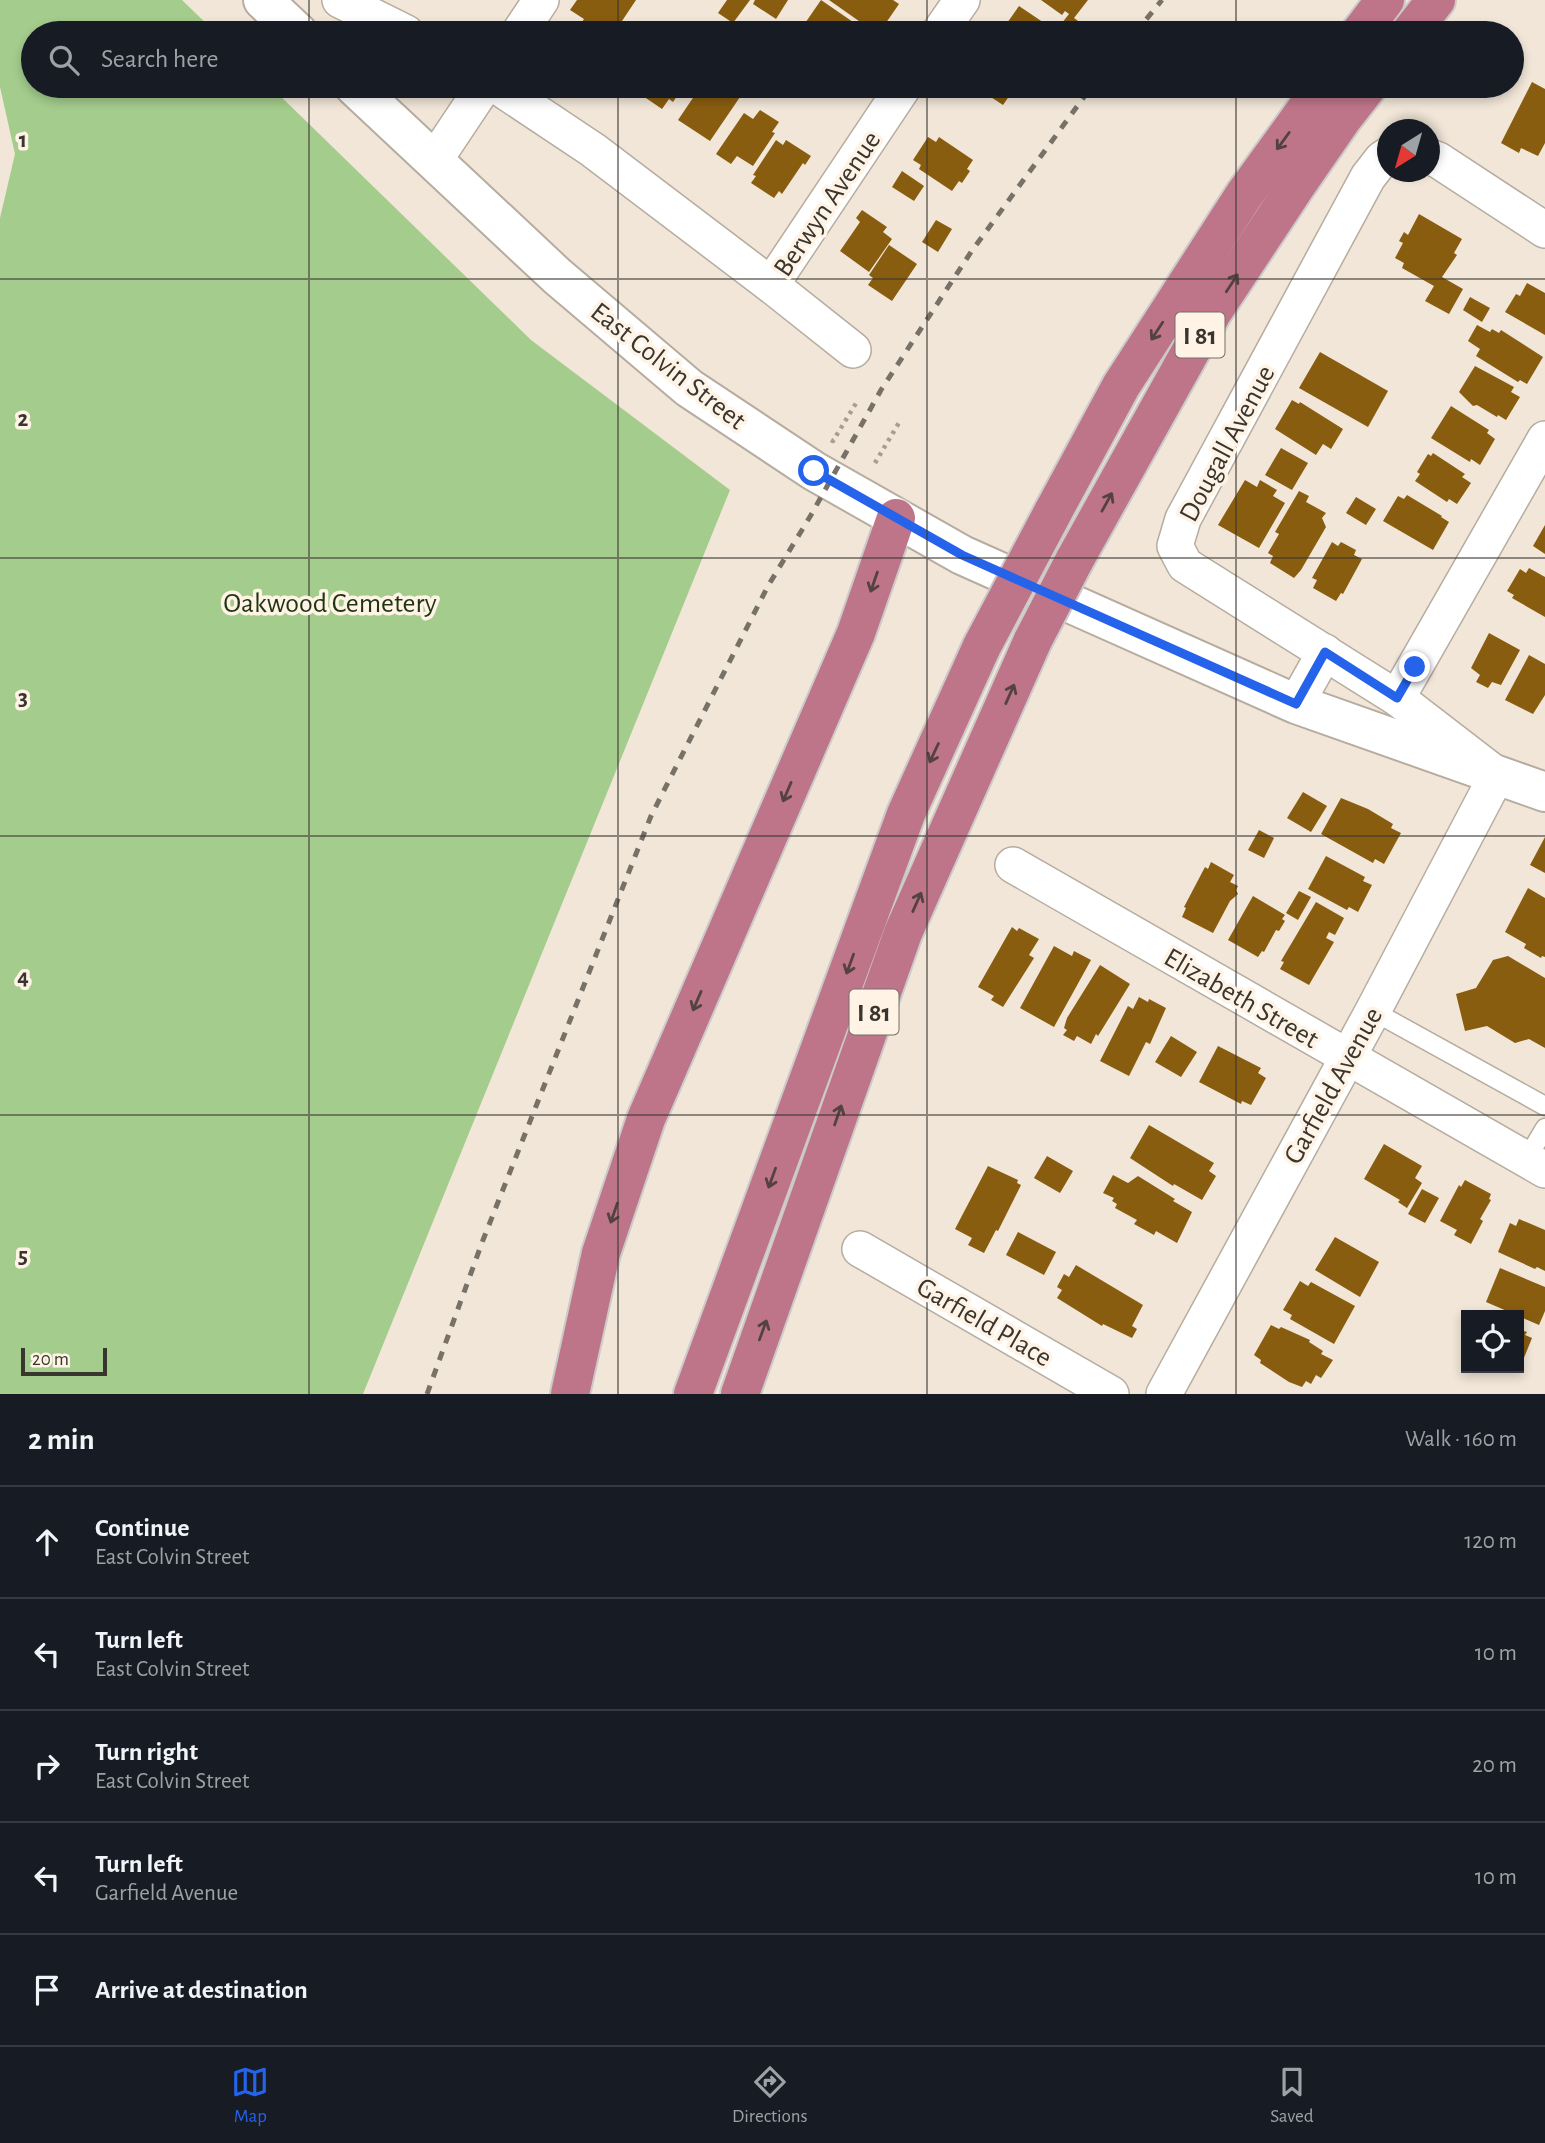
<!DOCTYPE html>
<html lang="en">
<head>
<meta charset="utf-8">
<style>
  body { margin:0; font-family:"Alegreya Sans",sans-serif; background:#242831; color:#f1f3f6 }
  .controls { position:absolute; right:21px; bottom:21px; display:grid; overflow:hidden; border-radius:0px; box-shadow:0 4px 10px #0003 }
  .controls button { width:63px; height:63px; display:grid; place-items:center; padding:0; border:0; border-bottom:2px solid #363941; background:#171b24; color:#f1f3f6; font:35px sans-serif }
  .compass { position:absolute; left:1377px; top:119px; width:63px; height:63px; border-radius:50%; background:#171b24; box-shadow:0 4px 10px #0003; rotate:217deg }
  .scale { position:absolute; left:21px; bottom:18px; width:86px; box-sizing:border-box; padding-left:7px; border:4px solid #39352f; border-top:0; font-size:19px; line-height:24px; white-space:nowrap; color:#39352f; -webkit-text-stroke:5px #fef3e5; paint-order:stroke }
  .stop { position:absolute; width:21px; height:21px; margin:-16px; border:5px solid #2563eb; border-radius:50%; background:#fff }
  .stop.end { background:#2563eb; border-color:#fff; box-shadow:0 2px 7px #0008 }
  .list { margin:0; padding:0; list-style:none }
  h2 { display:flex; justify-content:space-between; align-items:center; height:91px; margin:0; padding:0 28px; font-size:30px }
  h2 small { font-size:23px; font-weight:400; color:#9ea1a6 }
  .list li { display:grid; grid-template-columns:46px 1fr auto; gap:21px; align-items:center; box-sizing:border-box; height:112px; padding:0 28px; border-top:2px solid #363941 }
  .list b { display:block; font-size:26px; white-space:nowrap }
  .list p { margin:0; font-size:23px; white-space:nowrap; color:#9ea1a6 }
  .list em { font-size:23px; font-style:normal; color:#9ea1a6 }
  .icon { flex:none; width:38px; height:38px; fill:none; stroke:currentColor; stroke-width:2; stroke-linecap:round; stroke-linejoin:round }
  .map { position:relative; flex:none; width:1545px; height:1394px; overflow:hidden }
  .search { position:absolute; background:#171b24; box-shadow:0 4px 10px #0003; left:21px; right:21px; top:21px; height:77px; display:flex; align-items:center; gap:18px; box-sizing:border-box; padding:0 24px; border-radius:38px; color:#9ea1a6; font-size:26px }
  .sheet { height:651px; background:#171b24 }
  nav { display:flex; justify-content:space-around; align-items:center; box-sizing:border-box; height:98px; border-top:2px solid #363941; background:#171b24; font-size:19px; color:#9ea1a6 }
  nav a { display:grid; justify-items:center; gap:4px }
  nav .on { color:#2563eb }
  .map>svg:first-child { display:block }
</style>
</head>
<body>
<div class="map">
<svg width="1545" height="1394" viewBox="0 0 1545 1394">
  <rect width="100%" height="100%" fill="#f1e6d8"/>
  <!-- green -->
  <polygon fill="#a4cc8d" points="0,0 182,0 216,33 33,33 33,86 270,86 531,340 730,490 363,1394 0,1394 0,218 15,154 0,87"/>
  <!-- building -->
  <g fill="#895d0f">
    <polygon points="577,0 636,0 614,33 585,33 578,28 584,19 570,10"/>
    <polygon points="727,0 750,0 733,23 718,13"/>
    <polygon points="755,0 788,0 776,19 753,4"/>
    <polygon points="821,0 869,33 799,32"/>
    <polygon points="829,0 893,0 899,4 879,33 876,33"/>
    <polygon points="1041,0 1088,0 1074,18 1089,29 1086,33 1065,33 1058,28 1069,14 1065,11 1062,15"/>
    <polygon points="1019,6 1059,33 1000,33"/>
    <polygon points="1532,82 1545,89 1545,143 1538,156 1521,148 1519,153 1501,143"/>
    <polygon points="645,86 688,86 686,89 683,87 673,102 669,99 662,109 640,94"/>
    <polygon points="701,86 733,86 730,89 740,97 710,141 678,120"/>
    <polygon points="974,86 1016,86 1003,105"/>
    <polygon points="760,110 779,122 772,132 775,133 753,166 737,156 731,164 716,154 744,113 753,119"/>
    <polygon points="928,137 936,142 939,137 973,160 967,169 970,171 962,183 959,181 952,191 919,169 921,165 913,160"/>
    <polygon points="776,140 783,145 786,140 811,156 805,165 803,163 782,194 779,191 774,198 751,183 756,176 753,175"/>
    <polygon points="902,171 924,186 914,201 892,187"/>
    <polygon points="862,210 887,227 883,232 892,239 869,272 840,251 860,222 856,218"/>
    <polygon points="1419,214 1462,239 1454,253 1457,255 1442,277 1463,289 1449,314 1425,301 1434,286 1402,268 1404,263 1395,258 1403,243 1399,241 1404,232 1408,235"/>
    <polygon points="936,220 952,229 938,252 922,242"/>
    <polygon points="889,245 917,264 892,301 868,285 873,278 869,275"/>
    <polygon points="1527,283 1545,293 1545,335 1505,312 1516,294 1520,296"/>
    <polygon points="1470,297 1490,308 1482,322 1463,310"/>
    <polygon points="1477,325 1490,332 1492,329 1499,333 1501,330 1543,357 1527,384 1520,380 1518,382 1476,356 1480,349 1468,341"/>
    <polygon points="1320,352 1388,391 1368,427 1299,388"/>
    <polygon points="1475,366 1514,387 1511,392 1520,397 1506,420 1498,415 1497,417 1477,405 1473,406 1459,392"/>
    <polygon points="1292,400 1299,404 1300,402 1343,429 1331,449 1323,444 1316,455 1275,429"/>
    <polygon points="1451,406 1489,430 1487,433 1495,439 1480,465 1471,459 1470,462 1431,438"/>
    <polygon points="1281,448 1308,463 1292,490 1265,475"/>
    <polygon points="1433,453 1465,474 1462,477 1471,483 1457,504 1449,499 1447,502 1415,481 1420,474 1417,472 1428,454 1431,456"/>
    <polygon points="1245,480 1257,487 1260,480 1277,490 1273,496 1285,503 1259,548 1218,525"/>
    <polygon points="1299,491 1309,496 1306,502 1326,513 1322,518 1326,527 1301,570 1294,578 1270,563 1273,556 1268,553 1279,534 1275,532"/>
    <polygon points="1407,495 1442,516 1441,517 1449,522 1433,550 1383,521 1398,496 1404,499"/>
    <polygon points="1356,497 1376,509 1366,525 1346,513"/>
    <polygon points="1545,525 1545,554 1533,546"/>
    <polygon points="1332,542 1338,546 1341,542 1356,550 1354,555 1362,559 1343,594 1341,593 1336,601 1313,588 1317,580 1312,578"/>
    <polygon points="1529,568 1545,577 1545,617 1512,598 1514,595 1507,591 1520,569 1526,573"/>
    <polygon points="1489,633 1520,650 1501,685 1492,682 1488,688 1476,682 1480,675 1471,668"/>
    <polygon points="1529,655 1545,664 1545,695 1533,714 1505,700"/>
    <polygon points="1303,792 1327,806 1311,832 1287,818"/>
    <polygon points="1341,798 1368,809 1393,824 1391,828 1401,833 1384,864 1375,859 1373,863 1321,834"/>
    <polygon points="1259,830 1274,838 1264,858 1248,850"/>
    <polygon points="1545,837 1545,873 1530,865"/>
    <polygon points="1326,856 1365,877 1363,881 1372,885 1358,912 1349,907 1347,910 1308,889"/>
    <polygon points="1211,862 1234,875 1230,882 1238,886 1236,890 1238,894 1230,901 1213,933 1182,917 1186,908 1184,907 1205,867 1208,869"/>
    <polygon points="1528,888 1545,898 1545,957 1542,956 1541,958 1524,948 1526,944 1505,932"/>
    <polygon points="1299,891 1311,897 1298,920 1286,913"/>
    <polygon points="1253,896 1285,915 1282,919 1285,921 1279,931 1276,930 1264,952 1262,951 1258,957 1228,940"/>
    <polygon points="1316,902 1344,918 1335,935 1329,932 1326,938 1334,942 1309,985 1280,969 1284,962 1281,961"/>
    <polygon points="1012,927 1017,931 1019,928 1039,939 1029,955 1034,958 1003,1007 991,1000 994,996 978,987"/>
    <polygon points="1054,946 1072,956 1074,951 1091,960 1054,1027 1020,1008"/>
    <polygon points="1508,956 1545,978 1545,1048 1529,1039 1515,1043 1487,1026 1465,1031 1456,994 1476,988 1493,960"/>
    <polygon points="1100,965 1130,984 1098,1036 1096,1034 1091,1044 1077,1036 1074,1041 1063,1035 1067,1030 1064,1028 1067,1018"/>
    <polygon points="1139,997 1148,1002 1149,999 1166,1008 1150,1044 1146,1042 1129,1076 1100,1061 1128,1006 1133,1009"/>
    <polygon points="1171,1036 1197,1052 1181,1077 1155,1062"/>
    <polygon points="1218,1046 1261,1068 1258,1073 1266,1078 1251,1105 1242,1101 1241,1104 1199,1082"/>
    <polygon points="1149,1125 1214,1163 1209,1171 1216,1176 1202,1200 1174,1184 1173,1186 1130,1158"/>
    <polygon points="1384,1144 1422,1166 1415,1178 1422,1183 1407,1208 1398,1202 1400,1200 1364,1179"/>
    <polygon points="1047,1156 1073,1171 1060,1193 1034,1178"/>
    <polygon points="988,1166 1018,1180 1017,1183 1021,1185 998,1231 996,1230 984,1253 968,1245 972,1238 955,1229"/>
    <polygon points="1113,1175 1128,1183 1138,1176 1175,1199 1173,1201 1192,1212 1177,1243 1156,1231 1154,1235 1134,1224 1137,1220 1115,1208 1117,1204 1112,1201 1114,1198 1103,1193"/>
    <polygon points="1465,1180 1491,1194 1489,1199 1491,1200 1480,1219 1483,1221 1471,1244 1454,1235 1457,1230 1440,1221 1459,1185 1461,1187"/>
    <polygon points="1422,1189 1439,1198 1425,1223 1408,1214"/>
    <polygon points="1519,1219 1545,1230 1545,1271 1537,1267 1535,1269 1498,1252 1510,1223 1516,1226"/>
    <polygon points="1018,1232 1056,1252 1044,1275 1006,1255"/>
    <polygon points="1335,1237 1379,1262 1360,1297 1315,1270"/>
    <polygon points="1076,1265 1143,1305 1132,1326 1137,1329 1132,1338 1103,1324 1102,1326 1057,1298 1062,1290 1057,1287 1064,1274 1069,1277"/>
    <polygon points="1500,1268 1545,1287 1545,1311 1539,1325 1486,1302"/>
    <polygon points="1300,1281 1308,1286 1311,1282 1355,1306 1334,1344 1290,1319 1292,1315 1283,1310"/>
    <polygon points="1271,1325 1279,1329 1281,1327 1310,1340 1309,1342 1323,1351 1321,1354 1333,1360 1321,1378 1316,1375 1311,1384 1306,1381 1302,1387 1289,1382 1260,1363 1261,1360 1254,1355"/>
    <polygon points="1519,1329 1527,1332 1525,1335 1532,1338 1519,1370"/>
  </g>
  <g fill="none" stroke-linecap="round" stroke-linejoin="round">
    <defs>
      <g id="service">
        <polyline points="1373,1011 1545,1106"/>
        <polyline points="1526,1160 1545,1128"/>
      </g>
      <g id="minor">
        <polyline points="340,0 406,33"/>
        <polyline points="519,33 541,0"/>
        <polyline points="939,33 962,0"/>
        <polyline points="497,86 593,150 771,285 853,350"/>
        <polyline points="1430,157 1438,160 1545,230"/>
        <polyline points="434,161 484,86"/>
        <polyline points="771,285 904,86"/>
        <polyline points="1397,698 1545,439"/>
        <polyline points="1296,704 1325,652"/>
        <polyline points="1013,865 1545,1170"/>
        <polyline points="860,1249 1111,1394"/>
        <polyline points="1164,1394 1373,1011 1497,775 1397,698 1185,565 1175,546 1183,519 1368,177 1382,159 1388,155"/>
      </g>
      <g id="tertiary">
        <polyline points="263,0 298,33"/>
        <polyline points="354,86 557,276 689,388 814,471 962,555 1296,704 1545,792"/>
      </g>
      <g id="motorway">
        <polyline points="1360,33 1385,0"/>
        <polyline points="1410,33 1436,0"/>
        <polyline points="1053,512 1121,386 1244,195 1323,86"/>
        <polyline points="1074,561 1212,313 1296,186 1343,118 1368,86"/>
        <polyline points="570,1394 601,1253 646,1119 856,633 896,518"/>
        <polyline points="693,1394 906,814 982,646"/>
        <polyline points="740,1394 903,933 1033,640"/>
      </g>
    </defs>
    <!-- service casing -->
    <use href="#service" stroke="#b6ac9f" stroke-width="21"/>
    <!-- minor casing -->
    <use href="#minor" stroke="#b6ac9f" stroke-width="38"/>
    <!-- tertiary casing -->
    <use href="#tertiary" stroke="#b6ac9f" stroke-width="42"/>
    <!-- motorway casing -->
    <use href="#motorway" stroke="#cccac9" stroke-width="42"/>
    <!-- path -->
    <g stroke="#a69e93" stroke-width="4.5" stroke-dasharray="3.5 5" stroke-linecap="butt">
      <polyline points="831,440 833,441 858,400"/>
      <polyline points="875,463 900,421"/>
    </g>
    <!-- service -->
    <use href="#service" stroke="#fff" stroke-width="18"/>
    <!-- minor -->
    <use href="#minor" stroke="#fff" stroke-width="35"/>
    <!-- tertiary -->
    <use href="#tertiary" stroke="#fff" stroke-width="38"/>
    <!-- motorway -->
    <use href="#motorway" stroke="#be758a" stroke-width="38"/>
    <!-- rail -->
    <g stroke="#777168" stroke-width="5" stroke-dasharray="9 9" stroke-linecap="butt">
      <polyline points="1135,33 1162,0"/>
      <polyline points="427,1394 483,1240 651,816 768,586 811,515 881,390 971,252 1092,86"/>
    </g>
    <defs>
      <g id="motorway-bridge">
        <polyline points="1033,640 1074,561"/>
        <polyline points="982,646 1053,512"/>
      </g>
    </defs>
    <!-- motorway-bridge casing -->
    <use href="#motorway-bridge" stroke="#cccac9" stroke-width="42" stroke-linecap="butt"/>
    <!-- motorway-bridge -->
    <use href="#motorway-bridge" stroke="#be758a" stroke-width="38"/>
  </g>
  <!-- one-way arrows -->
  <defs><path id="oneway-shaft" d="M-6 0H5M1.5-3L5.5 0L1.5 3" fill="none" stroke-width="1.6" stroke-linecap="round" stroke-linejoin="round" transform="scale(1.75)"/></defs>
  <g stroke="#544241">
    <use href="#oneway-shaft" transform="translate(1283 141) rotate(126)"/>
    <use href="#oneway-shaft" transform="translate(1232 283) rotate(-57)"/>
    <use href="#oneway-shaft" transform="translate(1157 331) rotate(123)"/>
    <use href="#oneway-shaft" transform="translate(1107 502) rotate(-61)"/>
    <use href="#oneway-shaft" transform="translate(874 582) rotate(109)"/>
    <use href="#oneway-shaft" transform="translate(1010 694) rotate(-66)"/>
    <use href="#oneway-shaft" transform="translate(934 753) rotate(115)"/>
    <use href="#oneway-shaft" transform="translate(787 792) rotate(113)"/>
    <use href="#oneway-shaft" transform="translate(917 902) rotate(-66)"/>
    <use href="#oneway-shaft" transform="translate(850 964) rotate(110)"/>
    <use href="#oneway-shaft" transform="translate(697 1001) rotate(113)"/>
    <use href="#oneway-shaft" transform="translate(838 1115) rotate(-71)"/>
    <use href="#oneway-shaft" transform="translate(772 1178) rotate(110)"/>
    <use href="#oneway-shaft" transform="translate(614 1213) rotate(109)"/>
    <use href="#oneway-shaft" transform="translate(763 1330) rotate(-70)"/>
  </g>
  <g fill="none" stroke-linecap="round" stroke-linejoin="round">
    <!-- route -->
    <polyline stroke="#2563eb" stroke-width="9" points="814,471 962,555 1296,704 1325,652 1397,698 1415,667"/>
  </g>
  <!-- grid -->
  <path fill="none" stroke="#39352f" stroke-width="2" stroke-opacity="0.55" d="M309 0V33M618 0V33M927 0V33M1236 0V33M309 86V1394M618 86V1394M927 86V1394M1236 86V1394M0 279H1545M0 558H1545M0 836H1545M0 1115H1545"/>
  <g text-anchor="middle" stroke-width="7" stroke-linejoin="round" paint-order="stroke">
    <!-- shield labels -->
    <g fill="#fef3e5" stroke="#746e66" stroke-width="2">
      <rect x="1175.5" y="312.5" width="49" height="45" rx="5"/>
      <rect x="849.5" y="989.5" width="49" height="45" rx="5"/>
    </g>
    <g font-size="26" font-weight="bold" fill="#39352f">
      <text x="1200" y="344">I 81</text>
      <text x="874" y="1021">I 81</text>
    </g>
    <!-- street labels -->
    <g font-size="28" fill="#39352f" stroke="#fef3e5">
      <text transform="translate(826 203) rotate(-56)" y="10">Berwyn Avenue</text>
      <text transform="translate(669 365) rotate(38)" y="10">East Colvin Street</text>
      <text transform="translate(1226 443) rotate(-62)" y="10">Dougall Avenue</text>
      <text transform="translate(1242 997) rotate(30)" y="10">Elizabeth Street</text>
      <text transform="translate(1332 1085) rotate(-61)" y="10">Garfield Avenue</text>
      <text transform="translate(985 1321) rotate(30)" y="10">Garfield Place</text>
    </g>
    <!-- park labels -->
    <g font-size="28" fill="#1f3411" stroke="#fef3e5">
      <text x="330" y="612">Oakwood Cemetery</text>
    </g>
  </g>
  <g font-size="23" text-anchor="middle" font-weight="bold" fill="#39352f" stroke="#fef3e5" stroke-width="7" stroke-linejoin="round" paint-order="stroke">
    <text x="23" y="147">1</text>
    <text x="23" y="426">2</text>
    <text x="23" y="705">3</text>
    <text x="23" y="984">4</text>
    <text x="23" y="1263">5</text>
  </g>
</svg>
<div class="controls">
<button><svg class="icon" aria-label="locate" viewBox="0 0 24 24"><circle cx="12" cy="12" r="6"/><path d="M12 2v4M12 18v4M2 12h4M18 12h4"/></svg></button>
</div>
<svg class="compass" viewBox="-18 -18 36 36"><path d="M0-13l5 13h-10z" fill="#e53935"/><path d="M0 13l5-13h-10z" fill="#9ea1a6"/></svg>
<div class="scale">20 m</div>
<div class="stop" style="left:814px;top:471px"></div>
<div class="stop end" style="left:1415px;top:667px"></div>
<div class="search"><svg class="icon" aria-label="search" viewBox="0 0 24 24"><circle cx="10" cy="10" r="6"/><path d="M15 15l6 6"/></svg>Search here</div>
</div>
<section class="sheet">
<h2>2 min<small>Walk · 160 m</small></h2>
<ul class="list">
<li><svg class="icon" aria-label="ahead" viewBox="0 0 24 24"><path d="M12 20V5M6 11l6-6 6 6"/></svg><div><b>Continue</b><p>East Colvin Street</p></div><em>120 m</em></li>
<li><svg class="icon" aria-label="left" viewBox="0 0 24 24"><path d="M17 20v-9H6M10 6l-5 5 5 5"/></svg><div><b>Turn left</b><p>East Colvin Street</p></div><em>10 m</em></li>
<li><svg class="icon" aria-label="right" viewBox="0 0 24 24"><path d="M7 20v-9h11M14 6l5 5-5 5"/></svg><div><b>Turn right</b><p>East Colvin Street</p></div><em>20 m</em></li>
<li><svg class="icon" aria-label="left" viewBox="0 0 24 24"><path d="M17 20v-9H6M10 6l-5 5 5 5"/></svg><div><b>Turn left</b><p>Garfield Avenue</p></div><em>10 m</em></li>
<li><svg class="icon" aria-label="arrive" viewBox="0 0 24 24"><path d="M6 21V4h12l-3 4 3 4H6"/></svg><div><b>Arrive at destination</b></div></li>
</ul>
</section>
<nav>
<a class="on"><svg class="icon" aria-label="map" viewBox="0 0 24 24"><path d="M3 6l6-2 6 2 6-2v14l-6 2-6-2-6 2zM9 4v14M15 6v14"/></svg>Map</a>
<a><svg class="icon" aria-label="directions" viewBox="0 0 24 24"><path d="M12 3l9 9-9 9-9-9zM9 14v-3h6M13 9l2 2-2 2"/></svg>Directions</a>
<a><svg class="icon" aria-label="saved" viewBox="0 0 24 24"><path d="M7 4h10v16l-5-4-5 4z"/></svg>Saved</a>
</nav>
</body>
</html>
